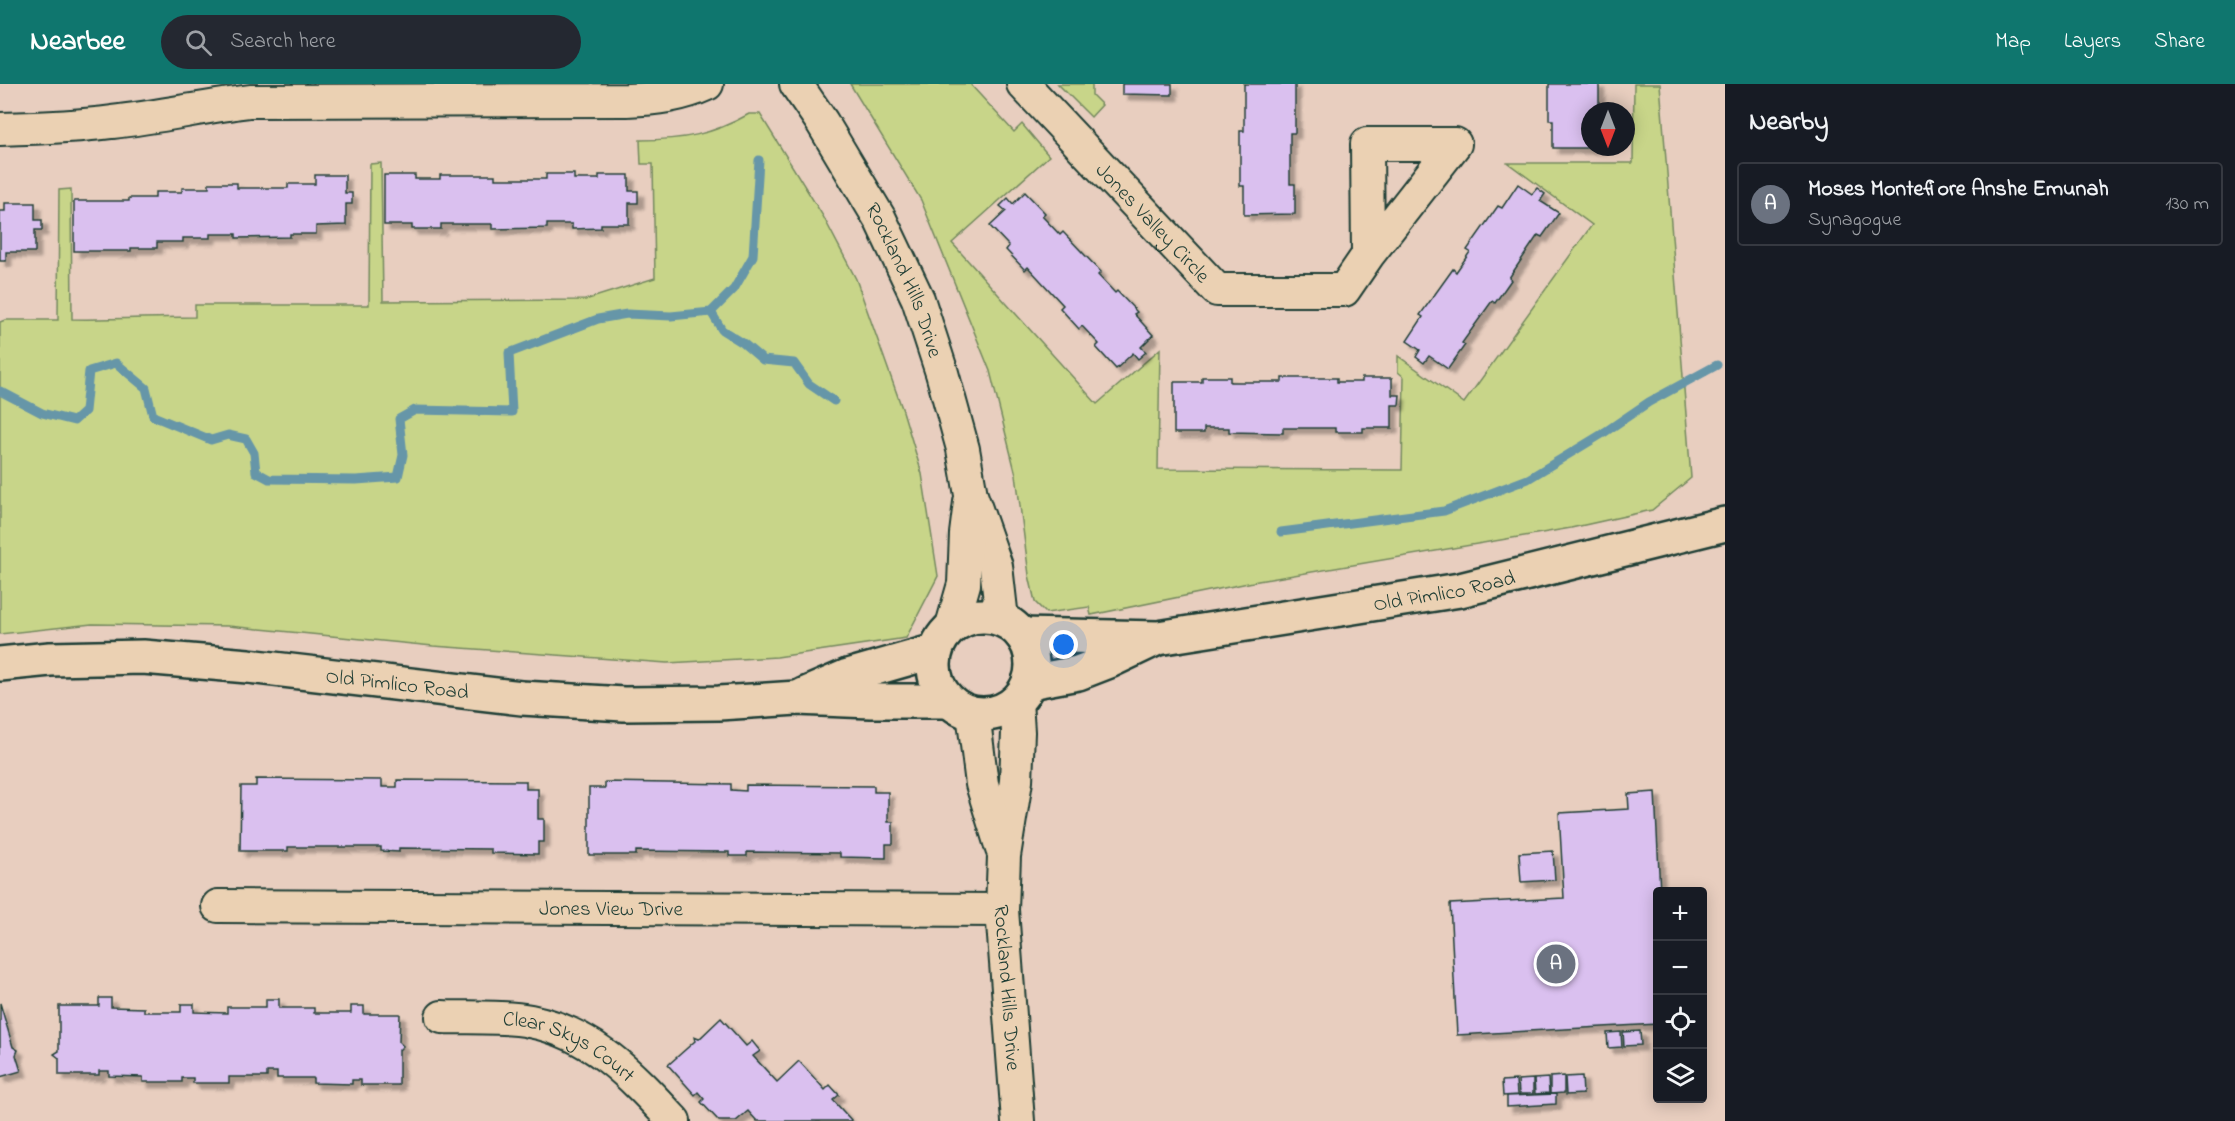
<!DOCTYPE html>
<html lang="en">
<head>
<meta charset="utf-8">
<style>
  body { margin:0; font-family:"Indie Flower",sans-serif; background:#242831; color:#f1f3f6 }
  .controls { position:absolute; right:18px; bottom:18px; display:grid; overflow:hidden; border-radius:6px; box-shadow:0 3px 15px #0003 }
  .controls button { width:54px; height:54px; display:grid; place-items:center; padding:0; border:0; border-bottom:2px solid #363941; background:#171b24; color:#f1f3f6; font:30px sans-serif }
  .compass { position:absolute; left:1581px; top:18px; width:54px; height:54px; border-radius:50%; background:#171b24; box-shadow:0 3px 15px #0003; rotate:180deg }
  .you { position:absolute; left:1064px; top:561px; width:21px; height:21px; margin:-15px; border:4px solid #fff; border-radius:50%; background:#1a73e8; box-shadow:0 0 0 9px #1a73e833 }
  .badge { display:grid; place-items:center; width:39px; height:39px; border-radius:50%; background:#0f766e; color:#fff; font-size:20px; font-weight:700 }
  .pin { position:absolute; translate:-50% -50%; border:3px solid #fff; box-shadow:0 2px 6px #0006 }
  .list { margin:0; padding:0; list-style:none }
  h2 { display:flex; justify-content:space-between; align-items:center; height:78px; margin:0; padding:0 24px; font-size:26px }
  h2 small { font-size:20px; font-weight:400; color:#9ea1a6 }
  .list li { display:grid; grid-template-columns:39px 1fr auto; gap:18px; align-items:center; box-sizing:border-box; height:84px; margin:0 12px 12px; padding:0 12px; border:2px solid #363941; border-radius:6px }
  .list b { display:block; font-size:22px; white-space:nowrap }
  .list p { margin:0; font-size:20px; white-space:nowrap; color:#9ea1a6 }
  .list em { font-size:20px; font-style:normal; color:#9ea1a6 }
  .icon { flex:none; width:33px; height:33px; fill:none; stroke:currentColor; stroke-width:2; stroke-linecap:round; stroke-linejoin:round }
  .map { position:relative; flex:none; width:1725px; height:1037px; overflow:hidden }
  header { display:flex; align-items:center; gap:36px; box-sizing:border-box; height:84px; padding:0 30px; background:#0f766e; color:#fff }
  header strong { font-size:28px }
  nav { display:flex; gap:33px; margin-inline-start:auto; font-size:21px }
  .search { width:420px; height:54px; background:#242831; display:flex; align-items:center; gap:15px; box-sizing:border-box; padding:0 21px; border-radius:33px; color:#9ea1a6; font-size:22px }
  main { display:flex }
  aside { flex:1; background:#171b24 }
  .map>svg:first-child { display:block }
</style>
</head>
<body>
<header>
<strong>Nearbee</strong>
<div class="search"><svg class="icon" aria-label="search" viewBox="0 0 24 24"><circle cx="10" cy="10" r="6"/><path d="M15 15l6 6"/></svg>Search here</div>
<nav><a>Map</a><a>Layers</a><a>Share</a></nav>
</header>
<main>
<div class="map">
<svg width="1725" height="1037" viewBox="0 0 1725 1037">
  <defs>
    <filter id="shadow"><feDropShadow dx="5.5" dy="5.5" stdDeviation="1.5" flood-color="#0004"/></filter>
  </defs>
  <rect width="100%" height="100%" fill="#e8cebf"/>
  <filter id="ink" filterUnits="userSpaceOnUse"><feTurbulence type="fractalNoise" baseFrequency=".0167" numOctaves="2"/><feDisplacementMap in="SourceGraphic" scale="12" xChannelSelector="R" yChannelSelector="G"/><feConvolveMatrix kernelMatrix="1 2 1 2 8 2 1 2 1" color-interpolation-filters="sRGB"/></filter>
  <g filter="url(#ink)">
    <!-- green -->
    <g fill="#c8d589" stroke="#74895e" stroke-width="1.5">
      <polygon points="850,0 970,0 1014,48 1022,40 1049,72 952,159 1097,320 1160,265 1158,385 1402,386 1404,293 1398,288 1398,272 1464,319 1592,141 1508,79 1633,79 1634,0 1660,0 1691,394 1652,426 1571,444 1258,497 1091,531 1089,523 1046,529 1035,518 1029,491 1016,391 990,287 921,116"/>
      <polygon points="1058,0 1092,0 1092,11 1102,21 1091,33"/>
      <path d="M749 30H760L823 132 856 195 903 327 922 390 938 492 906 554 777 573 667 579 433 562 228 542 92 540 0 550V238L5 236H58L59 106 71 105 72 235C113 236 153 233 195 233V221H369L370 80 381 79 383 217 585 216 655 194 653 80H641L640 56C682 56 712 51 749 30Z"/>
    </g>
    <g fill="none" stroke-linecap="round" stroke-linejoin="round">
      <!-- stream -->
      <g stroke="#6696a8" stroke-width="9">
        <polyline points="711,228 722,246 743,259 763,276 794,279 809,300 834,317"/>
        <polyline points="0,307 42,329 74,337 85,327 89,287 116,279 146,304 153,332 211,356 228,351 246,355 254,369 256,388 269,395 356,396 398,393 403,371 399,335 415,326 512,328 509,269 598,235 627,230 671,232 711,228 734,205 753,172 759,76"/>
        <polyline points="1281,448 1444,427 1528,395 1602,350 1649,318 1717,281"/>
      </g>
    </g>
    <!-- building -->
    <g fill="#dac0ef" stroke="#1f3d34" stroke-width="1.5" filter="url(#shadow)">
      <polygon points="1122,0 1172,0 1172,11 1122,10"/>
      <polygon points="1244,0 1295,0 1295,49 1290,49 1290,100 1295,100 1295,130 1244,131 1244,102 1240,102 1240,47 1244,47"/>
      <polygon points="1549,0 1599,0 1599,27 1590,27 1590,63 1603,64 1553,64 1553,36 1549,36"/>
      <polygon points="546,90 574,90 574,95 599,95 599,91 629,91 629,107 638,107 638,119 629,119 629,140 601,140 601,144 572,145 572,140 547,140 547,144 492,145 492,140 441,140 441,145 412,145 412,141 384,141 384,91 415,91 415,95 440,95 440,91 495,91 495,95 546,95"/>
      <polygon points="315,91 345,91 345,109 352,109 352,120 346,120 346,141 316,142 316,150 290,150 290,153 236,154 236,150 210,150 210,154 183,154 183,158 157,158 157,164 131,164 131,167 74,167 74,117 129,117 129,114 155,114 155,108 182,108 182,104 209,104 209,99 237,99 237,104 288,104 288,100 315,100"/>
      <polygon points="1518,100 1532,110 1537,104 1545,110 1540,117 1559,129 1542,153 1538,151 1509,194 1511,196 1495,219 1492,217 1462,259 1465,261 1448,285 1429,272 1424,279 1416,273 1420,266 1407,257 1423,233 1420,231 1453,185 1456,188 1470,168 1467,166 1498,122 1502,124"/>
      <polygon points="1025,108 1045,129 1042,132 1060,151 1063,148 1101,188 1098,191 1115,209 1117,207 1137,228 1134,230 1153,251 1141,263 1146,268 1138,275 1133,269 1116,285 1096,263 1099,260 1082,242 1079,245 1060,224 1063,221 1028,183 1025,186 1006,166 1009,162 990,142 1006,127 1000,122 1008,114 1013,120"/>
      <polygon points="5,119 35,119 35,136 42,136 42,146 35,146 35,168 6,168 6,177 0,177 0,127 5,127"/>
      <polygon points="1202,293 1230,293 1230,298 1282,298 1282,294 1337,294 1337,298 1362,298 1362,294 1392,294 1392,311 1400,311 1399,321 1392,321 1392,344 1363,344 1363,348 1335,348 1335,344 1283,344 1283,349 1229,348 1229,344 1204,344 1204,349 1174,349 1174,298 1202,298"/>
      <polygon points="256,695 382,696 382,703 397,703 397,696 526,697 526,705 538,705 538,735 544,735 544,758 538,758 538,770 491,769 491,765 399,764 399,768 381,767 381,763 288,763 288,767 240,767 241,702 256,702"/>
      <polygon points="605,698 731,700 731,706 746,707 746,701 874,702 874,708 888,708 888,738 893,738 893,760 886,760 886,774 840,773 840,769 747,768 747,772 729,772 729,768 636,767 636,771 589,771 589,704 605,704"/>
      <polygon points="1655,708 1660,808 1658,808 1658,940 1457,951 1450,820 1564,814 1559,729 1629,725 1628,710"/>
      <polygon points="1553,767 1555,796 1521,798 1519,769"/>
      <polygon points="99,914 111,914 111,923 144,924 144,928 181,928 181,920 194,920 194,928 227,929 227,923 266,923 266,915 279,915 279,924 314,924 314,929 351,929 351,922 364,922 364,930 400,930 399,958 403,962 399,966 399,1001 361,1001 361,996 352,996 352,1000 313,999 313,994 277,994 277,988 267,988 267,993 229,993 229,999 193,999 193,994 182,994 182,998 143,998 143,993 109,992 109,987 99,987 99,991 59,991 59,974 54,970 59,967 59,922 99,922"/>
      <polygon points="0,919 13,963 18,966 16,971 21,987 0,993"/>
      <polygon points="721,934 746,962 752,957 760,967 753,972 777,998 799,977 825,1006 830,1001 839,1011 833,1016 852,1037 757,1037 748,1027 736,1037 719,1037 701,1018 704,1015 698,1008 695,1011 668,981 695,957 694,953 699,955"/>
      <polygon points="1640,947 1641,961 1624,962 1623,948"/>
      <polygon points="1621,948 1622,963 1608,964 1607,949"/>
      <polygon points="1564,992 1564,1009 1550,1010 1550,993"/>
      <polygon points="1582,992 1583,1010 1566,1011 1565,993"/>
      <polygon points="1548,994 1549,1009 1535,1010 1534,995"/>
      <polygon points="1533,995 1533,1010 1519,1010 1518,996"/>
      <polygon points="1516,996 1517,1011 1503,1012 1502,997"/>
      <polygon points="1556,1010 1556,1020 1507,1023 1507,1012"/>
    </g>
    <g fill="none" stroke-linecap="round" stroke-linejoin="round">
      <defs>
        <g id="street">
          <path id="s1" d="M796 0 822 38 880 135 918 215 942 289 963 365 971 411 996 482 1002 535"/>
          <path id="s2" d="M1023 0 1217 206H1344L1368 171 1455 60H1367L1368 171"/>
          <path d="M0 45C37 44 74 43 112 38 158 33 203 23 250 17L627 16C656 15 681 12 707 0"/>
          <polyline points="952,542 964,500 966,450 970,418"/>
          <path id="s3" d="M1016 617 1018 648 1016 697 1004 772 1002 826 1018 1037"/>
          <polyline points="973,629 982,700 1002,765"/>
          <path id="s4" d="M218 822 1002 826"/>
          <path id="s5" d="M442 933C468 934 505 932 530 937 593 949 632 992 674 1037"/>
        </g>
        <g id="secondary">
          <circle cx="983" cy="581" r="49"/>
          <path id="s6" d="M1022 551 1158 554 1460 506 1725 440"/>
          <path id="s7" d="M0 580 50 575 143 573 248 582 522 614 624 620 719 619 797 614 871 617H948"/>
          <polyline points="1029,598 1078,589 1109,577 1153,556"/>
          <polyline points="804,611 848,592 935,567"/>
        </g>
      </defs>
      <!-- street casing -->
      <use href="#street" stroke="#1f3d34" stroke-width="36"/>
      <!-- secondary casing -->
      <use href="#secondary" stroke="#1f3d34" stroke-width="38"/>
      <!-- street -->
      <use href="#street" stroke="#ebd1b3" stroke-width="32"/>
      <!-- secondary -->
      <use href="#secondary" stroke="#ebd1b3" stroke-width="33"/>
    </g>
  </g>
  <g text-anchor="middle" stroke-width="4.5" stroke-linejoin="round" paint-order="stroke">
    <!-- street labels -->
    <g font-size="21" fill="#1f3d34" stroke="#ebd1b3">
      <text dy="7" stroke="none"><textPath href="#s2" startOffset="190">Jones Valley Circle</textPath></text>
      <text dy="7" stroke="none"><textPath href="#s1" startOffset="225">Rockland Hills Drive</textPath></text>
      <text dy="7" stroke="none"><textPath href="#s6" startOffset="426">Old Pimlico Road</textPath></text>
      <text dy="7" stroke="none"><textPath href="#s7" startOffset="399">Old Pimlico Road</textPath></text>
      <text dy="7" stroke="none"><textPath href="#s4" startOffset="393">Jones View Drive</textPath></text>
      <text dy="7" stroke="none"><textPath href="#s3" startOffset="288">Rockland Hills Drive</textPath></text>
      <text dy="7" stroke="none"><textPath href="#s5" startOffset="134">Clear Skys Court</textPath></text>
    </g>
  </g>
</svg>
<div class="controls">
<button>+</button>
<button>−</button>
<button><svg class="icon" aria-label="locate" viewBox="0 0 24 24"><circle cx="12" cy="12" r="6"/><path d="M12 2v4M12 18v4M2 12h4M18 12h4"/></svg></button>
<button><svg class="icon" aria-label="layers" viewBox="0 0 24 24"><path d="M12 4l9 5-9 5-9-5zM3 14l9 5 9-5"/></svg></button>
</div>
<svg class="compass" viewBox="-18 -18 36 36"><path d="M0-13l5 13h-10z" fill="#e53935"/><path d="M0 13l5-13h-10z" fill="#9ea1a6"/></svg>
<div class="you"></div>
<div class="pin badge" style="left:1556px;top:880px;background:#6b7280">A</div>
</div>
<aside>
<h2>Nearby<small></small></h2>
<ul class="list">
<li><span class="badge" style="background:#6b7280">A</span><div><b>Moses Montefiore Anshe Emunah</b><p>Synagogue</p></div><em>130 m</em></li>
</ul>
</aside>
</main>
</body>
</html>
